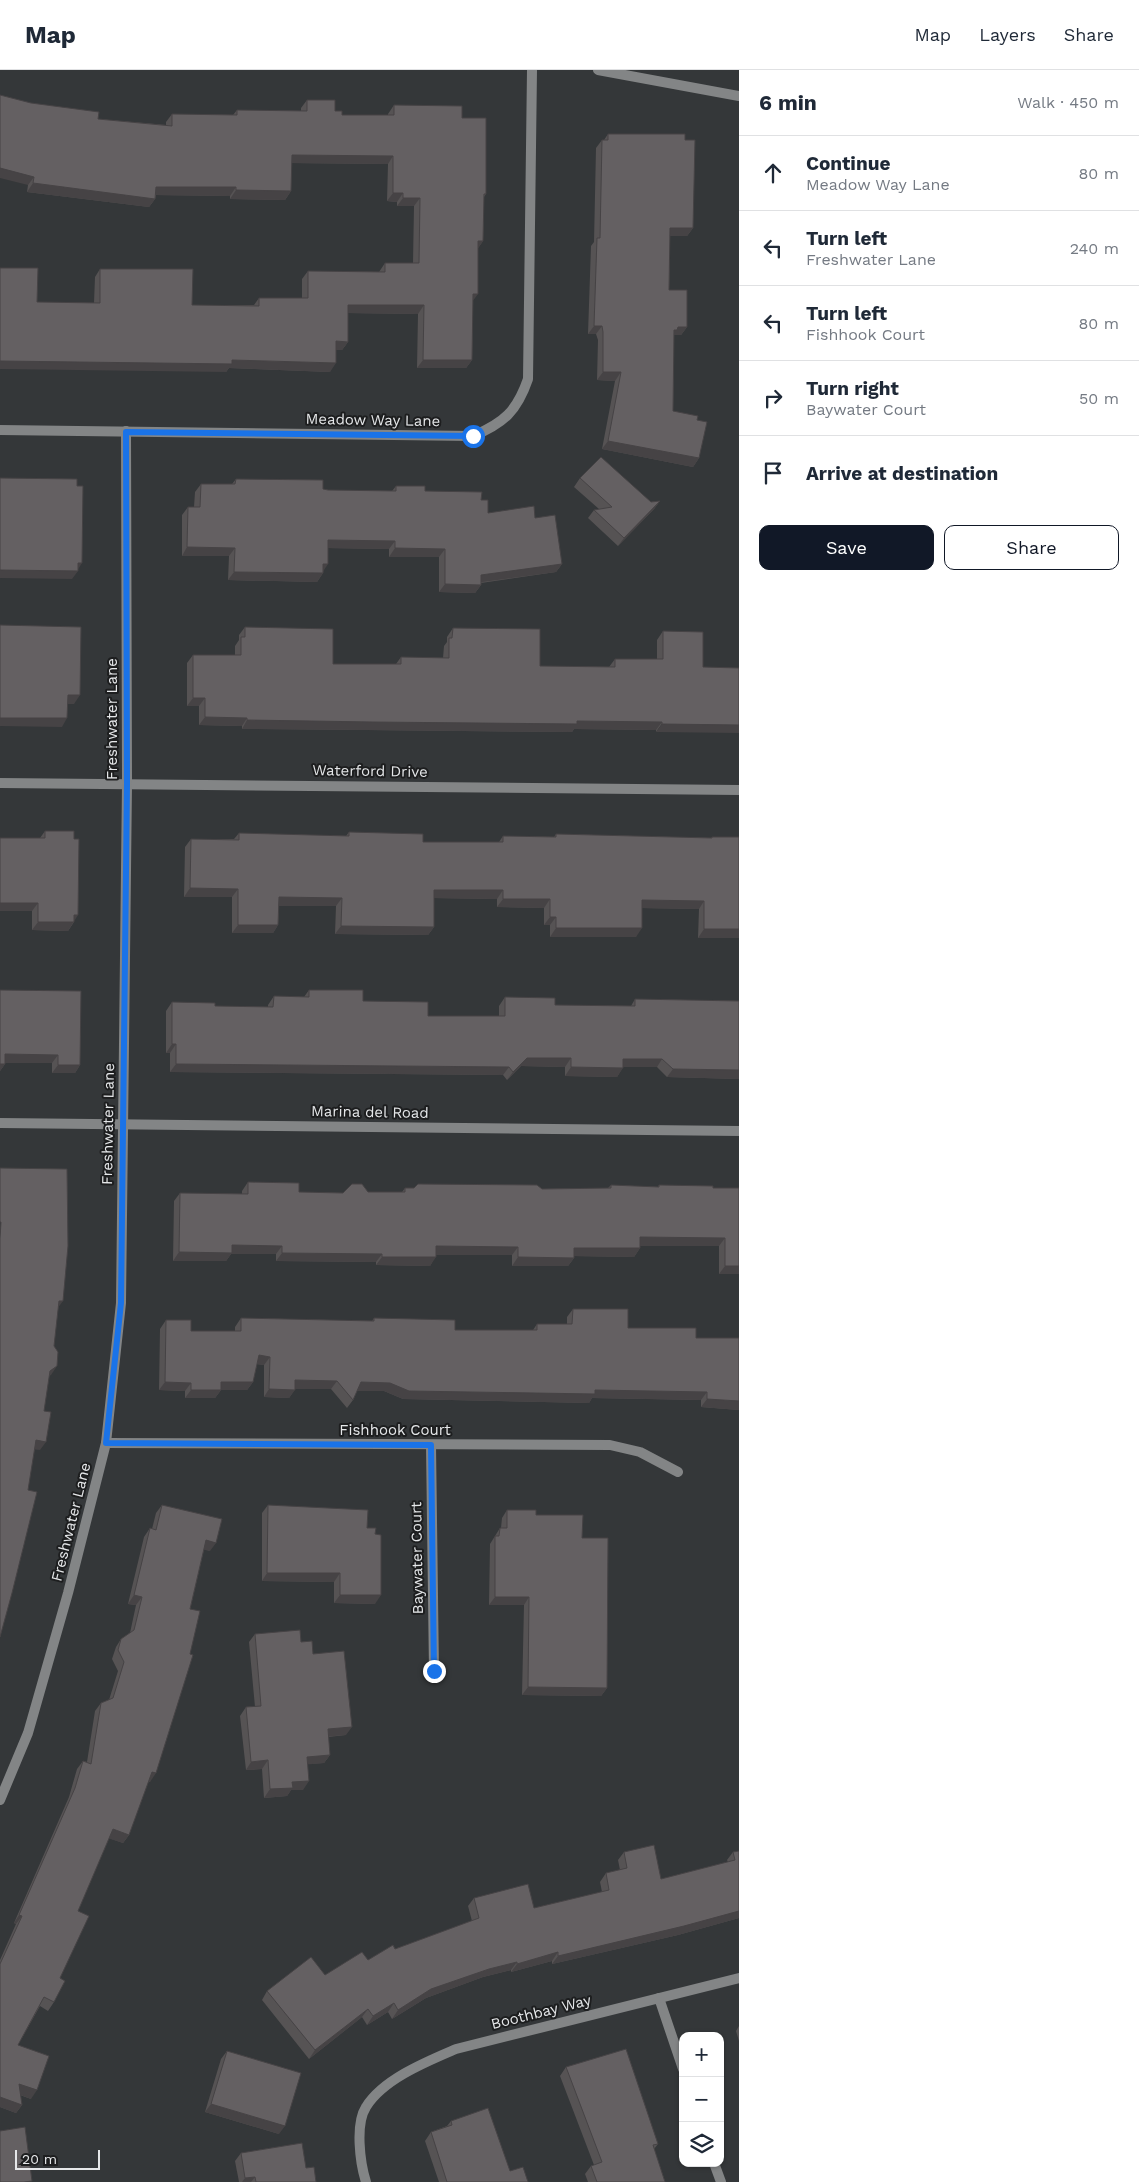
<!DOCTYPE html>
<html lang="en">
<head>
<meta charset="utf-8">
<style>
  body { margin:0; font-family:"Work Sans",sans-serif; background:#f2f2f3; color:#1f2937 }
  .controls { position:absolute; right:15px; bottom:15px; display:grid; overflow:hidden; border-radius:10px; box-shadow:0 1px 4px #0004 }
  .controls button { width:45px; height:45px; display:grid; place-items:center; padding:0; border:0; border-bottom:1px solid #e0e1e3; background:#fff; color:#1f2937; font:25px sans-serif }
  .scale { position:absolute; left:15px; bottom:12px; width:85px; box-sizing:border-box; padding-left:5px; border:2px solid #e5e7e9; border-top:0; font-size:14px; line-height:18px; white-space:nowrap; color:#e5e7e9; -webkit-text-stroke:4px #1d1e1f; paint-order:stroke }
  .stop { position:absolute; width:15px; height:15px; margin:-11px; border:4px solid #1a73e8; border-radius:50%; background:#fff }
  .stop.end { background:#1a73e8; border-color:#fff; box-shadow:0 1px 5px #0008 }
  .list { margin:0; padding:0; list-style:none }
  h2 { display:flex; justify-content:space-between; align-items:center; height:65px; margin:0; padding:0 20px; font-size:21px }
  h2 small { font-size:16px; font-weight:400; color:#747a83 }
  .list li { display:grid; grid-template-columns:32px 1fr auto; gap:15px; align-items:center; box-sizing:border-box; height:75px; padding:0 20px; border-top:1px solid #e0e1e3 }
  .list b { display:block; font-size:19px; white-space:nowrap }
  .list p { margin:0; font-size:16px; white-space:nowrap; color:#747a83 }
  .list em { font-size:16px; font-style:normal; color:#747a83 }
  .actions { display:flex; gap:10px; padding:15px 20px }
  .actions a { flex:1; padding:11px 0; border:1px solid #111827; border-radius:10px; text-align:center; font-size:18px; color:#111827 }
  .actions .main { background:#111827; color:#fff }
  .icon { flex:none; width:28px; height:28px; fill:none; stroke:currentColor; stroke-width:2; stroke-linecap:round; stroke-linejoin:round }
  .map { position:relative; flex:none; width:739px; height:2112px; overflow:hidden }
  header { display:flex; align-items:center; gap:30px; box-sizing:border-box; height:70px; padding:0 25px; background:#fff; border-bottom:1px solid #e0e1e3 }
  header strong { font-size:24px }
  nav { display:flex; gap:28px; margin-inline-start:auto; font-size:18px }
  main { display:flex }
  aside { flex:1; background:#fff }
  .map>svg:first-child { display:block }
</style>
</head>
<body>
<header>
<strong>Map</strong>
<nav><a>Map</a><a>Layers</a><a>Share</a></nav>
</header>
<main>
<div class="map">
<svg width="739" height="2112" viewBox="0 0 739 2112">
  <rect width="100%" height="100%" fill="#343739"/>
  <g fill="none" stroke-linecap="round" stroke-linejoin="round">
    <!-- minor -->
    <g stroke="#838586" stroke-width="10">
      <path d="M0 360 473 366C504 353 517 341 528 309L532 0"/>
      <polyline points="0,713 739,720"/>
      <polyline points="0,1053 739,1061"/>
      <polyline points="106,1373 610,1375 640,1382 678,1402"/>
      <polyline points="431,1375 434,1601"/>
      <polyline points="0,1730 28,1663 68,1523 106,1373 121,1233 127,714 126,361"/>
      <polyline points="659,1928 683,1999"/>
      <polyline points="714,2093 721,2112"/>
      <path d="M366 2112C360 2093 355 2054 366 2037 383 2009 428 1991 456 1979L739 1908"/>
    </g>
    <!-- tertiary -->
    <polyline stroke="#838586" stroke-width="10" points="598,0 739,26"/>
  </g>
  <!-- wall -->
  <g fill="#565354">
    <polygon points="307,30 335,41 342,45 388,45 388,44 394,35 462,48 486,124 484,127 483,171 478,178 473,231 472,290 466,298 417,298 418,244 348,243 348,272 342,280 336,280 330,302 229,298 226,302 37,232 94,233 95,207 100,199 192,235 254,235 259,228 302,228 302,209 308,201 379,202 385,193 413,193 414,136 397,136 397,132 387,131 388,94 291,93 291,121 285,130 230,129 230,126 156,125 155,129 149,137 27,122 28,115 31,33 98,49 166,55 166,52 172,44 233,45 237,40 301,41 301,38"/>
    <polygon points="608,64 685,70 693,158 687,166 670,166 669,220 687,257 681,265 674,265 673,341 697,350 699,388 693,397 602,379 615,311 597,310 598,270 596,264 588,264 591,176 594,172 596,78 602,70 604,70"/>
    <polygon points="580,408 651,432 660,431 654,439 618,476 588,448 594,440 599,439 574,417"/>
    <polygon points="236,409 323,419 328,420 392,421 396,416 481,430 488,443 535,448 562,494 556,502 481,513 481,515 475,523 439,522 439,487 389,487 389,479 328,478 323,503 317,512 228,510 229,486 182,486 182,445 188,437 194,437 195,422 201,414 232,414"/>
    <polygon points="245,557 333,594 396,594 401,587 443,588 444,576 447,572 447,567 453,558 540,596 609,597 615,589 657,589 657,570 663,561 703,597 656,662 656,660 574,659 572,662 366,660 242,659 242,656 199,655 199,636 187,636 187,593 193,585 235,585 235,576 239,570 239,565"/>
    <polygon points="45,761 74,851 74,852 68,861 32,860 32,841 0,841 40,768"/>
    <polygon points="349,762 423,772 499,772 503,766 554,767 556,764 711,768 712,767 739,868 698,868 699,839 642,838 636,867 550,867 550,855 544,855 544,838 497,837 497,829 434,828 434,857 428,865 335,864 336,836 279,836 278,855 273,863 232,863 232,827 184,827 185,777 191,769 234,769 239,763 346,766"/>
    <polygon points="0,920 80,995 75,1003 52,1003 52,993 5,993 5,994 0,1001"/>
    <polygon points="309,920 428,946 499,946 499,936 505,927 555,935 631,936 635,929 739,931 739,1009 667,1007 657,997 623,997 617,1007 565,1006 565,997 521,996 507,1010 503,1005 170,1002 170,983 166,983 166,941 172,932 215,936 268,937 268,935 274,926 304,927"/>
    <polygon points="248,1112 299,1122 343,1123 368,1122 402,1122 405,1118 542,1119 608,1118 611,1115 658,1117 659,1115 713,1118 739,1204 719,1204 719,1176 640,1176 640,1178 634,1187 574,1186 574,1188 568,1196 512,1196 512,1185 436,1185 430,1196 376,1195 376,1192 276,1191 276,1184 231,1184 226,1191 173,1191 174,1131 180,1123 242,1124 242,1121"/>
    <polygon points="573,1239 628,1258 696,1268 739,1340 701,1337 701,1330 592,1328 589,1333 403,1329 384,1321 357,1321 353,1330 347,1338 331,1319 295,1319 289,1328 264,1327 264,1295 257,1294 253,1312 247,1320 221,1320 215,1328 185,1328 185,1321 159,1320 160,1259 166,1250 191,1261 235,1261 235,1257 241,1248 372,1251 374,1248 455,1260 533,1260 537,1254 567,1254 567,1247"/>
    <polygon points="162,1435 210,1481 204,1479 150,1712 148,1711 129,1765 123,1773 109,1768 78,1841 54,1932 48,1941 40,1936 18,1975 31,2029 20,2025 22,2035 16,2043 0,2037 0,1890 16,1854 14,1853 69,1727 77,1699 83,1691 87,1692 95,1641 101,1633 109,1630 118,1601 112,1589 116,1577 121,1569 130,1563 136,1535 128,1534 144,1467 150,1458 152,1459 156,1443"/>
    <polygon points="268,1435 367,1458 375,1534 334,1533 334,1512 262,1511 262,1443"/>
    <polygon points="507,1440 536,1445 582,1468 607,1618 601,1626 522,1625 524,1535 489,1535 490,1474 500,1458 501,1458 502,1448"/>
    <polygon points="255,1564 301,1572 313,1584 346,1665 328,1667 330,1685 324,1693 308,1694 303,1720 291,1720 287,1726 264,1728 262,1699 246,1700 240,1646 246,1637 255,1637 249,1572"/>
    <polygon points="739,1781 739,1848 678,1865 552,1894 552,1891 511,1902 511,1900 483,1907 426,1928 392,1949 388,1942 367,1955 362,1947 309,1989 262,1930 267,1921 325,1905 368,1890 395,1879 472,1851 468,1836 474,1828 534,1838 602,1822 600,1812 606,1803 620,1800 618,1790 624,1782 661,1809 728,1792 727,1790 733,1782"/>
    <polygon points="739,1956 739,1971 736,1961"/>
    <polygon points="227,1981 279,2064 205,2042 221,1989"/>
    <polygon points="566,1997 658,2074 654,2079 665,2112 588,2112 585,2104 591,2096 594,2095 560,2006"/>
    <polygon points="451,2051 510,2101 528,2112 439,2112 425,2071 431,2062 447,2056"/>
    <polygon points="241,2083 306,2098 316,2112 239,2112 235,2091"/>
  </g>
  <!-- shaded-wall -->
  <g fill="#464345">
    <polygon points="292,85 393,86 388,94 286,93"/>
    <polygon points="0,98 34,107 28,115 0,108"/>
    <polygon points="33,113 155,129 149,137 27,122"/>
    <polygon points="156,117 236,117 230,126 151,125"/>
    <polygon points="236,120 291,121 285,130 230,129"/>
    <polygon points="393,123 403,123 397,132 387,131"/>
    <polygon points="403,128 420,128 414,136 397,136"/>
    <polygon points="670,158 693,158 687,166 664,166"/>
    <polygon points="478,171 483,171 477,180"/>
    <polygon points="473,224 478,224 472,232"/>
    <polygon points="348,235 424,235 418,244 343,243"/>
    <polygon points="594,256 602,256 596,264 588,264"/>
    <polygon points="678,257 687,257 681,265 673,265 674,260"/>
    <polygon points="336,271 348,272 342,280 331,280"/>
    <polygon points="232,290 336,293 330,302 229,298 226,302 0,299 0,291"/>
    <polygon points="423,290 472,290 466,298 417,298"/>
    <polygon points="603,302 621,302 615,311 597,310"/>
    <polygon points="608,371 699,388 693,397 602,379"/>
    <polygon points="660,431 654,439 618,476 624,468"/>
    <polygon points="328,470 395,471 389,479 322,478"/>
    <polygon points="187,477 235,478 229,486 182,486"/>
    <polygon points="395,478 445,479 439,487 389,487"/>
    <polygon points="78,493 82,493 77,501"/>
    <polygon points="323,494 328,494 322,503"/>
    <polygon points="562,494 556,502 475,513 481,505"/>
    <polygon points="0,500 78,501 72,509 0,508"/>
    <polygon points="234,502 323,503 317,512 228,510"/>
    <polygon points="445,514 481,515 475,523 439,522"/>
    <polygon points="68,625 80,625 74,634 62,634"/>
    <polygon points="193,628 205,628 199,636 187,636"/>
    <polygon points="205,647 247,648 242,656 199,655"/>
    <polygon points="0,648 67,648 62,657 0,656"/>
    <polygon points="247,650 577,651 662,652 656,660 574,659 572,662 366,660 242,659"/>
    <polygon points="662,654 739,655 739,663 656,662"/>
    <polygon points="190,818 238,819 232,827 184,827"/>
    <polygon points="434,820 503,820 497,829 428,828"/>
    <polygon points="279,827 342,828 336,836 273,836"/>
    <polygon points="503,829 550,829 544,838 497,837"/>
    <polygon points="642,830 704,831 699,839 637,838"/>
    <polygon points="0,833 38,833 32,841 0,841"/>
    <polygon points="74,845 78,845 68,861 32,860 38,852"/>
    <polygon points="550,847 556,847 550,855 544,855"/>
    <polygon points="238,855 278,855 273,863 232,863"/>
    <polygon points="341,856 434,857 428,865 335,864"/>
    <polygon points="556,858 642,858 636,867 550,867"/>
    <polygon points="704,859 739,859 739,868 698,868"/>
    <polygon points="172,974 176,974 170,983 166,983"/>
    <polygon points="5,984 58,985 52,993 0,993"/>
    <polygon points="527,988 571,988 565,997 521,996 507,1010 513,1002"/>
    <polygon points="623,989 662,989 657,997 617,997"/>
    <polygon points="0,994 5,994 0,1001"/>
    <polygon points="176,994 509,997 503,1005 170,1002"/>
    <polygon points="58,995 80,995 75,1003 52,1003"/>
    <polygon points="571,997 623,998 617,1007 565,1006"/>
    <polygon points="673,999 739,1000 739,1009 667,1007"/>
    <polygon points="640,1167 725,1168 719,1176 634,1176"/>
    <polygon points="232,1175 282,1176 276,1184 231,1184 226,1191 173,1191 179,1182"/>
    <polygon points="436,1176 518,1177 512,1185 430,1185"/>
    <polygon points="574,1178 640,1178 634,1187 568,1186"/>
    <polygon points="282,1183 382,1184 376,1192 276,1191"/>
    <polygon points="382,1187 436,1187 430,1196 376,1195"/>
    <polygon points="518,1187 574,1188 568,1196 512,1196"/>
    <polygon points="725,1196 739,1196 739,1204 719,1204"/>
    <polygon points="59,1231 63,1231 57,1239"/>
    <polygon points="259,1285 270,1287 264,1295 254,1294"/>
    <polygon points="57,1296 51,1305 44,1309 50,1301"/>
    <polygon points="295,1310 337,1311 331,1319 289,1319"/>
    <polygon points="165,1312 191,1313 185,1321 159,1320"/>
    <polygon points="221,1312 253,1312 247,1320 221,1320 215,1328 185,1328 191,1320"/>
    <polygon points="361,1312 595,1320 707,1322 701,1330 592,1328 589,1333 403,1329 384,1321 356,1321"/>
    <polygon points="269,1319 295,1320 289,1328 264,1327"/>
    <polygon points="707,1329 739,1331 739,1340 701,1337"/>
    <polygon points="36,1370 46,1372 40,1380 30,1379"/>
    <polygon points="206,1470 216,1473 210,1481 200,1479"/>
    <polygon points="267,1503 340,1503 334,1512 262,1511"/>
    <polygon points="134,1525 142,1527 136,1535 128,1534"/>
    <polygon points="340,1525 381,1525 375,1534 334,1533"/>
    <polygon points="495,1527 529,1527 524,1535 489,1535"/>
    <polygon points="528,1617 607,1618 601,1626 522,1625"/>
    <polygon points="352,1657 346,1665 322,1667 328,1659"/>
    <polygon points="330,1685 324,1693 301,1695 307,1687"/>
    <polygon points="268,1690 262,1699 246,1700 251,1692"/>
    <polygon points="152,1702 156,1703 150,1712 146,1710"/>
    <polygon points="309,1711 303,1720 291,1720 287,1726 264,1728 270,1719 292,1712"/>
    <polygon points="113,1759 129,1765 123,1773 107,1768"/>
    <polygon points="739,1841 739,1848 678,1865 552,1894 558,1886"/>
    <polygon points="19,1845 22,1846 16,1854 14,1853"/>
    <polygon points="558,1882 552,1891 511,1902 517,1894"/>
    <polygon points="517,1892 511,1900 483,1907 426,1928 392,1949 398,1940 431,1919 489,1899"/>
    <polygon points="394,1933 388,1942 367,1955 373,1946"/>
    <polygon points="368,1939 362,1947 309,1989 315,1980"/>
    <polygon points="19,2014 37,2020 31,2029 13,2022"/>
    <polygon points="0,2027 22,2035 16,2043 0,2037"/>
    <polygon points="211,2034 285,2056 279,2064 205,2042"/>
    <polygon points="255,2107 251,2112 242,2112 245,2108"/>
  </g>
  <!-- building -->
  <g fill="#646062" stroke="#464345">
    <polygon points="0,25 31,33 99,42 98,49 172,56 172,44 237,45 237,40 307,41 307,30 335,30 335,41 342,41 342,45 394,45 394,35 462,36 462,48 486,48 486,124 484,124 483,171 478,171 478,224 473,224 472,290 423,290 424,235 348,235 348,272 336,271 336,293 232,290 232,294 0,291 0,198 38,198 37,232 100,233 100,199 193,199 192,235 259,236 259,228 308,228 308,201 385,202 385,193 419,193 420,128 403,128 403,123 393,123 393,86 292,85 291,121 236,120 236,117 156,117 155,129 33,113 34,107 0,98"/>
    <polygon points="608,64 685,64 685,70 695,70 693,158 670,158 669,220 687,220 687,257 678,257 677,260 674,260 673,341 698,346 697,350 707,352 699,388 608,371 621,302 603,302 603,262 602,256 594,256 597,168 600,168 602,70 608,70"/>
    <polygon points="601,387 651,432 660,431 624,468 594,440 612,437 580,408"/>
    <polygon points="0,408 77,409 77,416 83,416 82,493 78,493 78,501 0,500"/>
    <polygon points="236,409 323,410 323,419 328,420 396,421 396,416 425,416 425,421 482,422 481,430 488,430 488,443 534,436 535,448 555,445 562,494 481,505 481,515 445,514 445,479 395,478 395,471 328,470 328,494 323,494 323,503 234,502 235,478 187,477 188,437 200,437 201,414 235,414"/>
    <polygon points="0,555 81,557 80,625 68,625 67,648 0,648"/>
    <polygon points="245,557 333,559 333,594 401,594 401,587 449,588 449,568 452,568 453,558 540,559 540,596 615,597 615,589 663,589 663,561 703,562 703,597 739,598 739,655 662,654 662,652 577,651 577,654 372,652 247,650 247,648 205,647 205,628 193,628 193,585 241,585 241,567 245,567"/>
    <polygon points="45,761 74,761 74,769 79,769 78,845 74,845 74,852 38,852 38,833 0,833 0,768 45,768"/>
    <polygon points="349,762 423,764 423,772 503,772 503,766 556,767 556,764 712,768 712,767 739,767 739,859 704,859 704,831 642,830 642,858 556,858 556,847 550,847 550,829 503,829 503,820 434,820 434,857 341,856 342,828 279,827 278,855 238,855 238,819 190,818 191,769 239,770 239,763 349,766"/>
    <polygon points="0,920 81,921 80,995 58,995 58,985 5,984 5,994 0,994"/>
    <polygon points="309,920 363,920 363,931 428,932 428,946 505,946 505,927 555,928 555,935 635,936 635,929 739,931 739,1000 673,999 662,989 623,989 623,998 571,997 571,988 527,988 513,1002 509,997 176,994 176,974 172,974 172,932 215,933 215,936 273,937 274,926 309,927"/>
    <polygon points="0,1098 67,1099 68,1176 63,1231 59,1231 54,1276 58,1282 57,1296 50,1301 44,1341 51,1342 46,1372 36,1370 28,1420 37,1422 12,1523 0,1567 0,1168 1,1152 0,1152"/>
    <polygon points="248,1112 299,1113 299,1122 343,1123 352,1114 362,1114 368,1122 405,1122 405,1118 414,1118 418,1114 537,1115 542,1119 611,1118 611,1115 659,1117 659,1115 713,1116 713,1118 739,1118 739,1196 725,1196 725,1168 640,1167 640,1178 574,1178 574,1188 518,1187 518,1177 436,1176 436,1187 382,1187 382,1184 282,1183 282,1176 232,1175 232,1183 179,1182 180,1123 248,1124"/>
    <polygon points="573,1239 628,1239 628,1258 696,1258 696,1268 739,1268 739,1331 707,1329 707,1322 595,1320 595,1324 409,1321 390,1313 361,1312 353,1330 337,1311 295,1310 295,1320 269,1319 270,1287 259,1285 253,1312 221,1312 221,1320 191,1320 191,1313 165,1312 166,1250 191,1250 191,1261 241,1261 241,1248 374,1251 374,1248 455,1250 455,1260 537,1260 537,1254 572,1254"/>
    <polygon points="162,1435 222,1449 216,1473 206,1470 190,1539 200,1541 190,1584 193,1585 156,1703 152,1702 129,1765 113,1759 78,1841 89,1846 60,1908 65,1911 54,1932 44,1927 18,1975 49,1986 37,2020 19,2014 22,2035 0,2027 0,1894 22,1846 19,1845 75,1718 83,1691 91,1694 101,1633 113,1628 124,1592 118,1580 121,1569 134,1560 142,1527 134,1525 150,1458 156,1460"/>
    <polygon points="268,1435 368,1440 367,1458 376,1458 375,1464 381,1465 381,1525 340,1525 340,1503 267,1503"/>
    <polygon points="507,1440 536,1440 536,1445 583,1445 582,1468 608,1468 607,1618 528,1617 529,1527 495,1527 495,1466 499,1466 500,1458 507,1458"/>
    <polygon points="300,1560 301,1572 312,1571 313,1584 344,1581 352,1657 328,1659 330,1685 307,1687 309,1711 292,1712 293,1718 270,1719 268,1690 251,1692 246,1637 261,1636 255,1564"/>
    <polygon points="654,1775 661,1809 735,1790 733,1782 739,1781 739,1841 684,1856 558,1886 558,1882 517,1894 517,1892 489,1899 431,1919 398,1940 394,1933 373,1946 368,1939 315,1980 267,1921 311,1887 325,1905 362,1882 368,1890 393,1875 395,1879 479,1848 474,1828 528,1814 534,1838 609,1820 606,1803 627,1798 624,1782"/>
    <polygon points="626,1979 658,2074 653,2075 665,2112 597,2112 591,2096 602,2092 566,1997"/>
    <polygon points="227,1981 301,2003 285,2056 211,2034"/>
    <polygon points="488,2038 510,2101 523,2097 528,2112 447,2112 431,2062 452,2055 451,2051"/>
    <polygon points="25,2057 32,2111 24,2112 0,2112 0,2061"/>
    <polygon points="302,2073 306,2098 314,2097 316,2112 256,2112 255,2107 245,2108 241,2083"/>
  </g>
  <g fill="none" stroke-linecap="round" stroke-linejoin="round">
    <!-- route -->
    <polyline stroke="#1a73e8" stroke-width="6" points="434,1601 431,1375 106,1373 121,1233 127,714 126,362 473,366"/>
  </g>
  <g text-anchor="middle" stroke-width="4" stroke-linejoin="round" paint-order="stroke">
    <!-- street labels -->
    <g font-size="15" fill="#e5e7e9" stroke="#1d1e1f">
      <text transform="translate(373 350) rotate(1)" y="5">Meadow Way Lane</text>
      <text transform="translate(112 649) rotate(-90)" y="5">Freshwater Lane</text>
      <text transform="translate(370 701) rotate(1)" y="5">Waterford Drive</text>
      <text transform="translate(370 1042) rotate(1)" y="5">Marina del Road</text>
      <text transform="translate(108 1054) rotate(-89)" y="5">Freshwater Lane</text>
      <text x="395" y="1365">Fishhook Court</text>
      <text transform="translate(71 1452) rotate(-76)" y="5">Freshwater Lane</text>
      <text transform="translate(417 1488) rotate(-91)" y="5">Baywater Court</text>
      <text transform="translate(541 1942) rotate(-14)" y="5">Boothbay Way</text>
    </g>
  </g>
</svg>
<div class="controls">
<button>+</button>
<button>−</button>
<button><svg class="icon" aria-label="layers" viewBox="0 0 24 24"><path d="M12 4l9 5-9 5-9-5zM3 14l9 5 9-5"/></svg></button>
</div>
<div class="scale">20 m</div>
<div class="stop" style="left:473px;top:366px"></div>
<div class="stop end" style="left:434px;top:1601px"></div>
</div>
<aside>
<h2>6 min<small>Walk · 450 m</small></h2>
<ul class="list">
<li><svg class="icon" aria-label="ahead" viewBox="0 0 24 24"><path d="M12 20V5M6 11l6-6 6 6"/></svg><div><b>Continue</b><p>Meadow Way Lane</p></div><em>80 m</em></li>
<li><svg class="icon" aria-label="left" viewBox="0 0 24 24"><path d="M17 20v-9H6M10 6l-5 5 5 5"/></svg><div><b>Turn left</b><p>Freshwater Lane</p></div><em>240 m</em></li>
<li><svg class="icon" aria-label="left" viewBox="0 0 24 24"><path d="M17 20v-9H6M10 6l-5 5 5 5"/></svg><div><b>Turn left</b><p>Fishhook Court</p></div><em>80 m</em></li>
<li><svg class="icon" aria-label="right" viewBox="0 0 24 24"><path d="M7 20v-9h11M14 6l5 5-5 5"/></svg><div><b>Turn right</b><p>Baywater Court</p></div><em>50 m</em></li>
<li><svg class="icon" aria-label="arrive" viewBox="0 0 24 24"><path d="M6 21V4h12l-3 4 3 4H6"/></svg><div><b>Arrive at destination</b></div></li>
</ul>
<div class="actions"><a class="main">Save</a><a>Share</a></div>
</aside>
</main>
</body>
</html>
